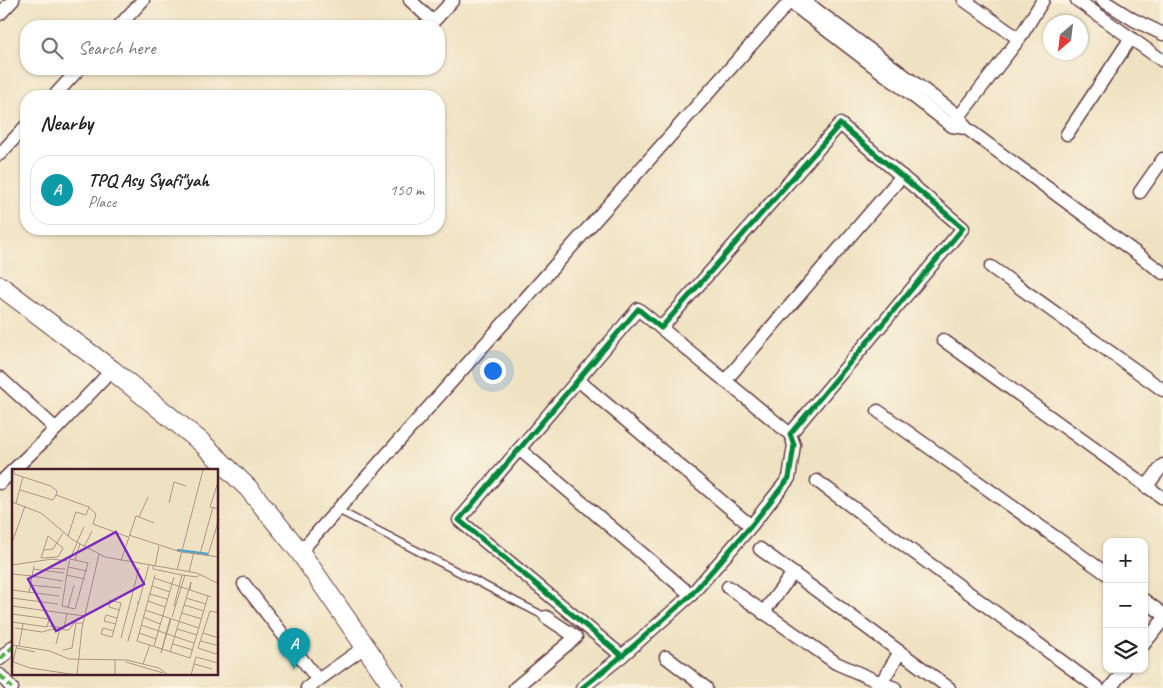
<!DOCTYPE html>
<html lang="en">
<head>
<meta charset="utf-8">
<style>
  body { margin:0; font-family:Caveat,sans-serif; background:#f6f6f6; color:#222 }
  .controls { position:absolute; right:15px; bottom:15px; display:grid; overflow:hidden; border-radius:10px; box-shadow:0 1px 4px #0004 }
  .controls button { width:45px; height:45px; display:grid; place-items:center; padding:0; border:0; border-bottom:1px solid #e0e0e0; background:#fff; color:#222; font:25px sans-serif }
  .compass { position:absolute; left:1043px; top:15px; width:45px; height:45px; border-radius:50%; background:#fff; box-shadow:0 1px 4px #0004; rotate:208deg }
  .you { position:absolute; left:492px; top:370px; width:18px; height:18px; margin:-12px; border:4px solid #fff; border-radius:50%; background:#1a73e8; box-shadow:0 0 0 8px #1a73e833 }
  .badge { display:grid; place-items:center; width:32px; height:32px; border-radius:50%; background:#2563eb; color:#fff; font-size:16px; font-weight:700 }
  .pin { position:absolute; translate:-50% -41px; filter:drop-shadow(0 1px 2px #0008) }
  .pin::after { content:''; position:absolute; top:26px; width:18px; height:15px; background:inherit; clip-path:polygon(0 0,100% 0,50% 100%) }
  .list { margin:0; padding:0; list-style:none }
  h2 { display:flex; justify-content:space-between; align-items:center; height:65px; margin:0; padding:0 20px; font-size:21px }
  h2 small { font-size:16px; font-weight:400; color:#767676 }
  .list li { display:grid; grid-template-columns:32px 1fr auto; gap:15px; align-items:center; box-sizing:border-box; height:70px; margin:0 10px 10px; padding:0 10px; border:1px solid #e0e0e0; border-radius:20px }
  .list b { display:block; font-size:19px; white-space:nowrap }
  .list p { margin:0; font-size:16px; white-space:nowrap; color:#767676 }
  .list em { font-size:16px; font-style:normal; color:#767676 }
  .icon { flex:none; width:28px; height:28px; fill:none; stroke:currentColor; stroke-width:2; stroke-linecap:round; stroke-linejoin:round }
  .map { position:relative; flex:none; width:1163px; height:688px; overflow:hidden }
  .search { position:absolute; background:#fff; box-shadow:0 1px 4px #0004; left:20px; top:20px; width:425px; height:55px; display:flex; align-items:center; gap:12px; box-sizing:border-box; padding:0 18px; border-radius:20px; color:#767676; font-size:19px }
  .panel { position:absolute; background:#fff; box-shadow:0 1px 4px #0004; left:20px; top:90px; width:425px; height:145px; border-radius:20px }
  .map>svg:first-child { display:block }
</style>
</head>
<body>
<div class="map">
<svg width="1163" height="688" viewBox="0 0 1163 688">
  <rect width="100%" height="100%" fill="#fcf5e5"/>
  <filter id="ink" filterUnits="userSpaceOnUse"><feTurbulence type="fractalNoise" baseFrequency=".02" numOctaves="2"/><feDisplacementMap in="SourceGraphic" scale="10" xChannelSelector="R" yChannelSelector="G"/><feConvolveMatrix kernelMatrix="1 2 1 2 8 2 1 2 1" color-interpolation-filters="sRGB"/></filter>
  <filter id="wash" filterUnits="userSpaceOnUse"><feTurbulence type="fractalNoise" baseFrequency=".0096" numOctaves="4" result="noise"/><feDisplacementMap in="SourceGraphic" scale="20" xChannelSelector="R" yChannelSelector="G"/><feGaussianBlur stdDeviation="1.12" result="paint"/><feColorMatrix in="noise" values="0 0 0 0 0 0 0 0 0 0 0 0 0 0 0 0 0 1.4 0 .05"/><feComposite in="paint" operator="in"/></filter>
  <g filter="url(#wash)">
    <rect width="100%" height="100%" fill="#efe2c2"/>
  </g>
  <g filter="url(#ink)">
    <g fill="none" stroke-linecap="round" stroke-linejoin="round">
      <defs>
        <polyline id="lane" points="338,510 546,617"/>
        <g id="street">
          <polyline points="410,0 433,22 453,0"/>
          <polyline points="803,0 959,116 966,128 1163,273"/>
          <polyline points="964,0 1019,39"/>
          <polyline points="1077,0 1163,61"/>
          <polyline points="1102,0 1134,20 1163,34"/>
          <polyline points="790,2 952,126 966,128"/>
          <polyline points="0,14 13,0"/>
          <polyline points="119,26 143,0"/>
          <polyline points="54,96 79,69"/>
          <polyline points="954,123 1019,39 1043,0"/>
          <polyline points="1067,134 1131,38"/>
          <polyline points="0,154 26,126"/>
          <polyline points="1140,192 1163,159"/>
          <polyline points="991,267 1163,390"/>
          <polyline points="661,328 790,434"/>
          <polyline points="943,340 1163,498"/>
          <polyline points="0,378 56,429"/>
          <polyline points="578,380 751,526"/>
          <polyline points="725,381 902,176"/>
          <polyline points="878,411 1107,574"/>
          <polyline points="519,449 691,595"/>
          <polyline points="817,481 1098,688"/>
          <polyline points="0,483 56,429 112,370"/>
          <polyline points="1146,487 1163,465"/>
          <polyline points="760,549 949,688"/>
          <polyline points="300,552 791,0"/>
          <polyline points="244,584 318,680"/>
          <polyline points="728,587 836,663 881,683"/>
          <polyline points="1144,600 1163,614"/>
          <polyline points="763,613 793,573"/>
          <polyline points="1144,644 1163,620"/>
          <polyline points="666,657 706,688"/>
          <polyline points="0,659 14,646"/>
          <polyline points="0,675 12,688"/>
          <polyline points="307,688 366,646"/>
          <polyline points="515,688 576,637 546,617"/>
          <polyline points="582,688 622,656 691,595 751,526 789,478 794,445 790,434 963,228 840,124 661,328 638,309 459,520 622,656"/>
          <polyline points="895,688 881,683 900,652"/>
          <polyline points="1110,688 1125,669"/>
        </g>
        <polyline id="secondary" points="0,286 112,370 201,442 249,489 300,552 394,688"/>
      </defs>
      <!-- lane casing -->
      <use href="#lane" stroke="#633c42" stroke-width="9"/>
      <!-- street casing -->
      <use href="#street" stroke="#633c42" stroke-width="15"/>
      <!-- secondary casing -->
      <use href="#secondary" stroke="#633c42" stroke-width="21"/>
      <!-- lane -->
      <use href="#lane" stroke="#fff" stroke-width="6"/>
      <!-- street -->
      <use href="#street" stroke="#fff" stroke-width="12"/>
      <!-- secondary -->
      <use href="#secondary" stroke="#fff" stroke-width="19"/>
      <!-- quiet -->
      <g stroke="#57aa44" stroke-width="4" stroke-dasharray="8 4" stroke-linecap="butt">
        <polyline points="0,659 14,646"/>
        <polyline points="0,675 12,688"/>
      </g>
      <defs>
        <polyline id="cycleway" points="582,688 622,656 691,595 751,526 789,478 794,445 790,434 963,228 840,124 661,328 638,309 459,520 622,656"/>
      </defs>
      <!-- cycleway casing -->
      <use href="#cycleway" stroke="#fcf5e5" stroke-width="8"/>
      <!-- cycleway -->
      <use href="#cycleway" stroke="#00873e" stroke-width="5"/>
    </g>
  </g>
  <!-- overview -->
  <g transform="translate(12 469)">
    <rect width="206" height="206" fill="#efe2c2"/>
    <path fill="none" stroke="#4da5ca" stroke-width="2.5" d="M165 81 196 85"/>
    <path fill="none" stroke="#ad9486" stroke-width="1" d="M2 1V5L39 17 45 22 44 26 77 38 84 45 81 55 116 68M207 10 198 38 207 40M8 21 41 31 44 26M0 33 29 44 61 71 93 88 185 104 207 115M4 34 11 8M157 34 162 13 174 17M127 48 142 54M117 66 169 83 207 88M36 67 51 79 46 88 29 89ZM56 67 64 43 74 46 77 38M65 73 72 58M0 74 13 37M72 78 80 62M31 81 41 80 51 64M188 85 201 38M196 86 207 50M58 90 76 94 63 140 50 137 56 98 58 90 65 74M65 90H63L68 75M109 92 124 47 127 48 136 28M0 96 40 90 55 92M141 97V100L170 106 185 108 188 105M143 97 147 77M56 98 75 102M37 99 53 100M21 100 52 104M165 101 191 1M177 103 182 83M0 105 20 107 22 97M54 106 73 110M143 106 125 172 178 189 196 127M142 109 199 128M18 116 49 119M140 117 158 123M0 121 47 127M17 124 20 107 51 112M138 125 155 130M0 129 46 135M174 129 194 135M126 132V136L137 96M136 132 153 138M172 136 192 142M0 137 72 147M162 137 170 106M56 138 62 116M133 141 187 159M170 144 190 150M207 144 198 142 186 179 204 185 207 180M0 145 37 150M131 148 148 155M160 148 173 106M158 150 149 184 159 150M0 153 35 158 38 147M104 155 92 152 94 146 105 149M129 156 182 174M37 157 52 159 55 144M3 159 30 163 41 160 57 161 62 154H71M165 160 185 166M102 162 91 159 89 165 100 168 106 146 109 134 98 131 97 138 107 141M127 164 144 170M191 164 207 169M117 168 116 172 126 136M109 169 127 99M189 172 207 177M44 175 48 160M161 175 181 181M0 176 38 182 57 190 115 191 147 199 156 206M5 176 1 193 18 199 65 206M7 177 11 155M142 177 162 108M5 179 23 183M51 181 60 179 64 154M158 183 179 113 178 121M114 193 151 204M131 195 138 176M182 195 200 200M65 206 70 159 87 85M103 206V190M179 206 184 188 206 194"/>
    <path fill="#7b2cbf" fill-opacity="0.15" stroke="#7b2cbf" stroke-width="2.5" d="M104 63 132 115 44 162 16 110Z"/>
    <rect width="206" height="206" fill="none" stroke="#4a1f2b" stroke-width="2.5"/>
  </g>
</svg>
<div class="controls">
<button>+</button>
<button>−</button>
<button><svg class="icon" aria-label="layers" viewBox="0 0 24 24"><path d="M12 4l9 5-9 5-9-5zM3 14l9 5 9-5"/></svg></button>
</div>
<svg class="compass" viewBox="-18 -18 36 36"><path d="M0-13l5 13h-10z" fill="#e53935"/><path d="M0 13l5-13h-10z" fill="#767676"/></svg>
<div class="you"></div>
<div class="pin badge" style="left:294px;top:669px;background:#0f9aa8">A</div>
<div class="search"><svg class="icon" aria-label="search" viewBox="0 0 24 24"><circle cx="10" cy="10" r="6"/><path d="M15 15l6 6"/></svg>Search here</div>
<section class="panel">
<h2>Nearby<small></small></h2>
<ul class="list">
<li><span class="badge" style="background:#0f9aa8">A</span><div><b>TPQ Asy Syafi&quot;yah</b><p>Place</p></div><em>150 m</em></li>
</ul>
</section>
</div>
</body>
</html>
